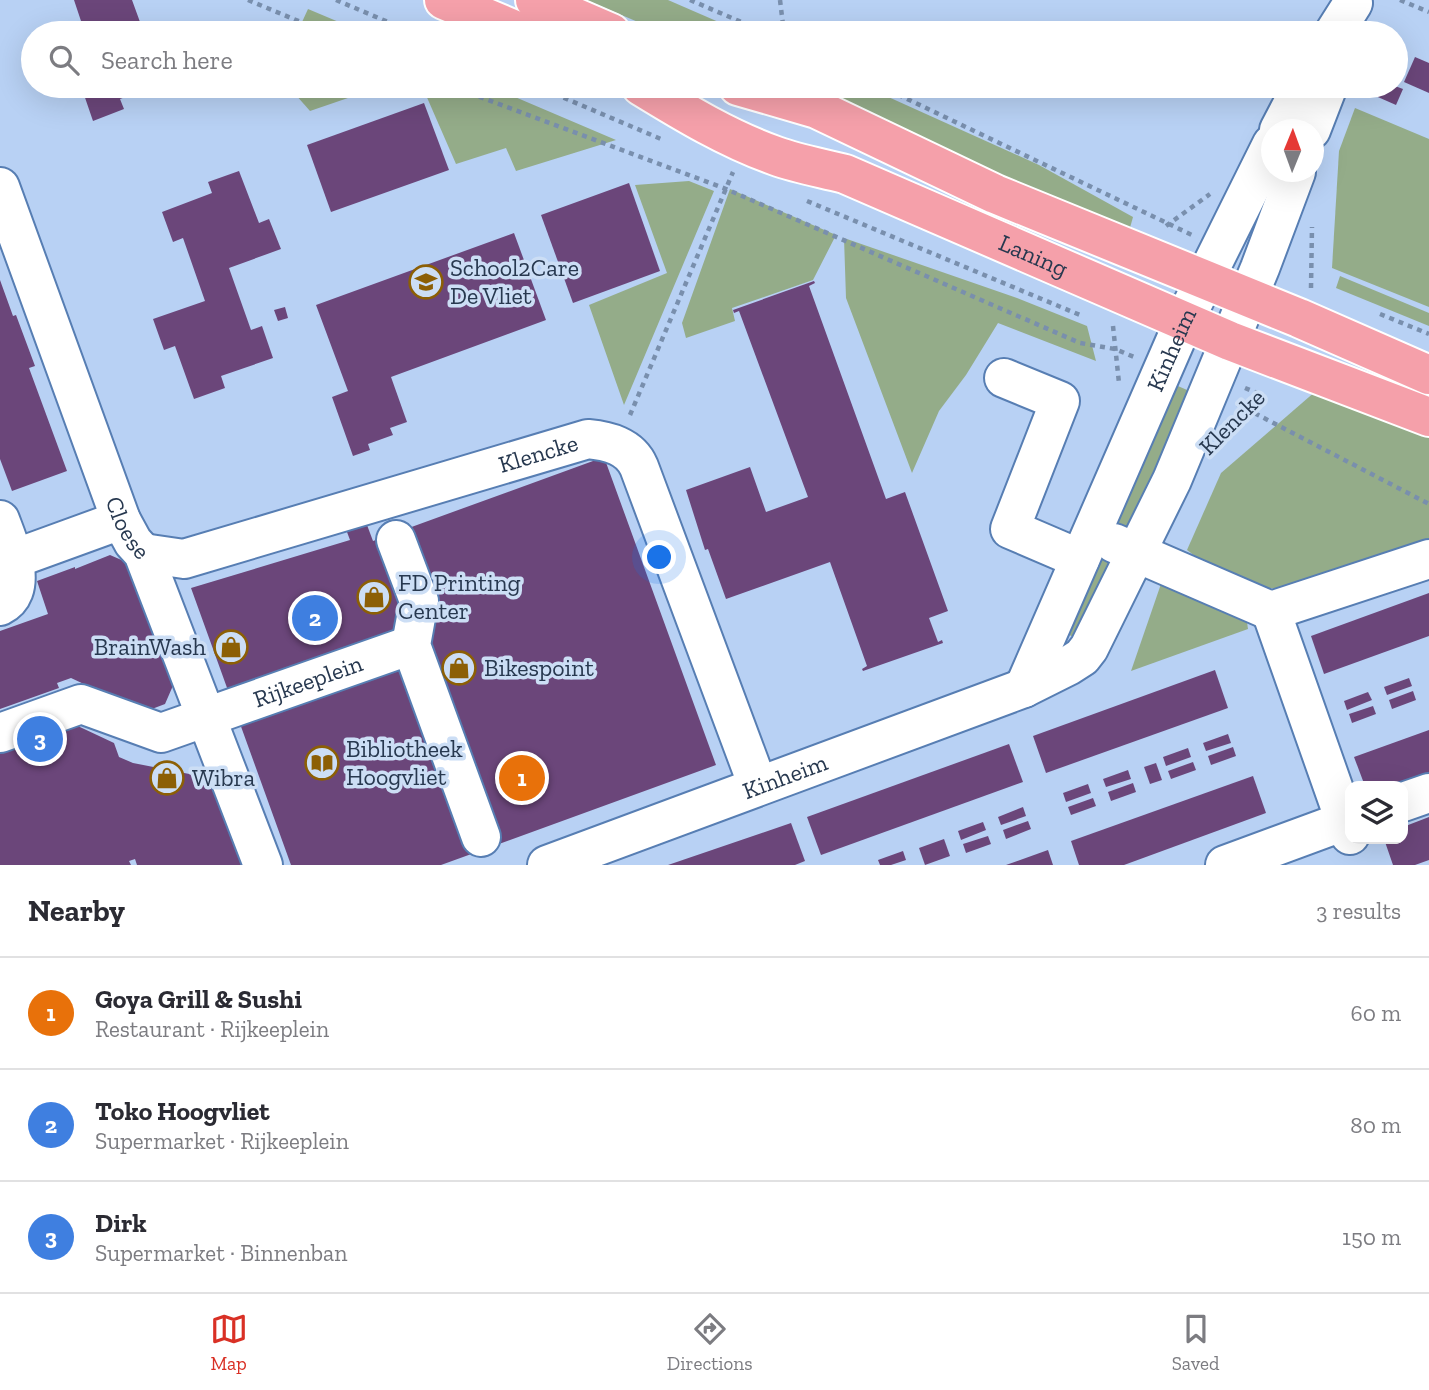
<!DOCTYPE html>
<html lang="en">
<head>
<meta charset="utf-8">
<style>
  body { margin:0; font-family:"Zilla Slab",serif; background:#f2f2f3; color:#2b2b33 }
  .controls { position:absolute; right:21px; bottom:21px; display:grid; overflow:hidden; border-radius:14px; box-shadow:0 7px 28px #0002 }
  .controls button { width:63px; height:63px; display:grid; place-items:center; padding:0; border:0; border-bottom:2px solid #e1e1e2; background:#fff; color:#2b2b33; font:35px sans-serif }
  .compass { position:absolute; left:1261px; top:119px; width:63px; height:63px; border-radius:50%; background:#fff; box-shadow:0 7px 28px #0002; rotate:1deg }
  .you { position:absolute; left:660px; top:558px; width:24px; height:24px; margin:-18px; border:5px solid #fff; border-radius:50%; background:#1a73e8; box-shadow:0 0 0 10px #1a73e833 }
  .badge { display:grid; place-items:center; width:46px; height:46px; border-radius:50%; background:#d93025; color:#fff; font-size:23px; font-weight:700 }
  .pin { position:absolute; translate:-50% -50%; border:4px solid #fff; box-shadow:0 2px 7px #0006 }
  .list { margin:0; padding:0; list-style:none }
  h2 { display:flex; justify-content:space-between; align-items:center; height:91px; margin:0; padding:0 28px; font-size:30px }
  h2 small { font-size:23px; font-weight:400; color:#7c7c81 }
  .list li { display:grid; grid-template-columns:46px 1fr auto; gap:21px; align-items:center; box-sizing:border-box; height:112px; padding:0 28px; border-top:2px solid #e1e1e2 }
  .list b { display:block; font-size:26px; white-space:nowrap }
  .list p { margin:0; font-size:23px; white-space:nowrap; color:#7c7c81 }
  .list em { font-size:23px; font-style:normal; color:#7c7c81 }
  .icon { flex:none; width:38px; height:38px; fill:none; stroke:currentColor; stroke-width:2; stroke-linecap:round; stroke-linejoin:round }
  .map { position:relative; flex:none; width:1429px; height:865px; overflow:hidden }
  .search { position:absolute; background:#fff; box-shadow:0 7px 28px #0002; left:21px; right:21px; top:21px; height:77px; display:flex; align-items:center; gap:18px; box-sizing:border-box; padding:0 24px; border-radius:38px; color:#7c7c81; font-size:26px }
  .sheet { height:427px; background:#fff }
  nav { display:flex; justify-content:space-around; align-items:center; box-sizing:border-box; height:98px; border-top:2px solid #e1e1e2; background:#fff; font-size:19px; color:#7c7c81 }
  nav a { display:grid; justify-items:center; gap:4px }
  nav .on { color:#d93025 }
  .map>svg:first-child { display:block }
</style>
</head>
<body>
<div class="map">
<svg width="1429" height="865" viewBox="0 0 1429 865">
  <rect width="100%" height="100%" fill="#b8d1f4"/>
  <!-- green -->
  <g fill="#94ac89">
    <polygon points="586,0 668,0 744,33 664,33"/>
    <polygon points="308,9 365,33 297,33"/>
    <polygon points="288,86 383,86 310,111"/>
    <polygon points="422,86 489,86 616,140 516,171 506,148 456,164"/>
    <polygon points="787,86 864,86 1039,165 1133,217 1128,235"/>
    <polygon points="1355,108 1429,139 1429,307 1332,268 1339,151"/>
    <polygon points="689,181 714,191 624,405 589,305 667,273 635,185"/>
    <polygon points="730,189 836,235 813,280 732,308 735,321 686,338 682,323"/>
    <polygon points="844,238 1017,298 1087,326 1096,361 998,323 966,375 939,411 912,473 846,298"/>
    <polygon points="1340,276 1429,313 1429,326 1336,288"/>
    <polygon points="1171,383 1194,393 1135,527 1113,531"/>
    <path d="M1324 384 1429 429V538L1280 589C1251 588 1209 568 1187 550L1221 473Z"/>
    <polygon points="1099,556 1108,557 1113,562 1073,637 1066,633"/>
    <polygon points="1162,581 1246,615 1248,629 1131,671"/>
  </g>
  <!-- building -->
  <g fill="#6b467a">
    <polygon points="74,0 132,0 144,33 77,33 84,30"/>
    <polygon points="1415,57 1429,63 1429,93 1404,82"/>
    <polygon points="81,86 155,86 120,99 124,109 93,121"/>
    <polygon points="1375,86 1395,86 1403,89 1396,105 1371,94"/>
    <polygon points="424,103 449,170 331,212 307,145"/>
    <polygon points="239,171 259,223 269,219 281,249 229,268 251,330 262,326 273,358 221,376 225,388 194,399 175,346 164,350 153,319 205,301 183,238 173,242 162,212 212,193 208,182"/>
    <polygon points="629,183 660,271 573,303 541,215"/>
    <polygon points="514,233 546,320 391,377 407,422 390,428 393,435 368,444 370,450 353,456 332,397 348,391 316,305"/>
    <polygon points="0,280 13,316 16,315 35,366 29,368 67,471 12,491 0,459"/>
    <polygon points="814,281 815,283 809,286 886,499 905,492 948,611 929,618 938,642 942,640 943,643 863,671 862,669 867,666 830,562 726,599 708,549 705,550 686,490 750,467 766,512 808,497 739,311 734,313 733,310"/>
    <polygon points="285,307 288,318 278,321 274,310"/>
    <polygon points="604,457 716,765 441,865 291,865 191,588 350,540 347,532 367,525 373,541"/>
    <polygon points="110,555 133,565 175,681 165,704 144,712 71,678 57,683 59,688 0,709 0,631 48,614 37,581 75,567 75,569"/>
    <polygon points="1429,593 1429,636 1324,674 1311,636"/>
    <polygon points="1215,670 1228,708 1046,773 1033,736"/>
    <polygon points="1409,678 1412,686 1387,695 1384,687"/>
    <polygon points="1413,691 1416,700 1392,709 1389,700"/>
    <polygon points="1368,692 1372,700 1347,710 1344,701"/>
    <polygon points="1373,706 1376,714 1352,723 1349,714"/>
    <polygon points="65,720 114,743 119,757 133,763 215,779 246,865 137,865 135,859 129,861 131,865 0,865 0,743"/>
    <polygon points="1429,730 1429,772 1391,786 1365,786 1354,757"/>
    <polygon points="1228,734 1231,743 1206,751 1203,743"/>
    <polygon points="1009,744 1023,782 821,855 807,817"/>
    <polygon points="1233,747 1236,756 1211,765 1208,756"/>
    <polygon points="1188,748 1191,757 1166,766 1163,757"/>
    <polygon points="1193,762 1196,770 1171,779 1168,771"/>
    <polygon points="1156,763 1162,780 1150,784 1144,767"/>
    <polygon points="1128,770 1131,779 1106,787 1103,779"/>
    <polygon points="1253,776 1266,813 1124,865 1079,865 1071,841"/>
    <polygon points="1133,783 1136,792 1111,801 1108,792"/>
    <polygon points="1088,784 1091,793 1066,802 1063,793"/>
    <polygon points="1093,798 1096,806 1071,815 1068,807"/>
    <polygon points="1023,807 1026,816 1001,825 998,817"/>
    <polygon points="1429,817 1429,860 1415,865 1393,865 1384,839 1403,839 1403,827"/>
    <polygon points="1028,821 1031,829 1006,839 1003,830"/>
    <polygon points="983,822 986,830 961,840 958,831"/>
    <polygon points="791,823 805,861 795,865 668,865"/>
    <polygon points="988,836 991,844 966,853 963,844"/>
    <polygon points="944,839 950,856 925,865 919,848"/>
    <polygon points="1048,850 1053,865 1006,865"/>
    <polygon points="903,851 906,860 891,865 880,865 878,860"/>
  </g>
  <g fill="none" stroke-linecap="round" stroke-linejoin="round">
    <defs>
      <g id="minor">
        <polyline points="1334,33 1353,3"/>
        <polyline points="1279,130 1302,86"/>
        <polyline points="1311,130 1328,86"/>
        <path id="s1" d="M0 187 121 520 133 542 143 553 263 865"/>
        <polyline points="1004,378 1060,401 1010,529 1080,559"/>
        <path d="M0 520C8 542 31 591 0 606"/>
        <polyline points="396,540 419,601 411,645 481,837"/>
        <polyline points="1114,543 1271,611 1429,559"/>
        <path id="s2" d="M143 553 184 559 588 439C608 441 630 446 639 467L758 786"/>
        <polyline points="0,564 121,520"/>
        <polyline points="1271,611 1350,835"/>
        <path id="s3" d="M1024 688 1184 321 1272 144"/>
        <path id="s4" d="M0 733 81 704 161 733 411 645"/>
        <polyline points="1403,802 1429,793"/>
        <path id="s5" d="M547 865 1024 688 1068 666 1082 657 1089 648 1172 480 1260 268 1296 172"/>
        <polyline points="1225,865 1350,819"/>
      </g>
      <g id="major">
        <polyline points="444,0 522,33"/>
        <polyline points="535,0 611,33"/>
        <path id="s6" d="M641 86C685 113 728 139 776 156 798 164 822 168 845 174L1230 341 1429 417"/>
        <polyline points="738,86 817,109 995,194 1299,318 1429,375"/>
      </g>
    </defs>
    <!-- minor casing -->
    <use href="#minor" stroke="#577eb3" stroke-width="42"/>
    <!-- major casing -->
    <use href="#major" stroke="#fff" stroke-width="42"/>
    <!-- path -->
    <g stroke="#798fad" stroke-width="4.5" stroke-dasharray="5 5" stroke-linecap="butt">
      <polyline points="248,0 327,33"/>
      <polyline points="336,0 414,33"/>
      <polyline points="690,0 767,33"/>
      <polyline points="780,0 784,33"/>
      <polyline points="1400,0 1429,12"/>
      <polyline points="451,86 726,189 1080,343 1115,349 1134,357"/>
      <polyline points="536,86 661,139"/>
      <polyline points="880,86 1192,235"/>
      <polyline points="807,201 1080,315"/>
      <polyline points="1166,226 1210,194"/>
      <polyline points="1311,288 1312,227"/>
      <polyline points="1380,314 1429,334"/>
      <polyline points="1113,326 1119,383"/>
      <polyline points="1245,388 1264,396"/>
      <polyline points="1237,404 1429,504"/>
      <polyline points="630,415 733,172"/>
      <polyline points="1230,428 1264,396"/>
    </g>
    <!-- minor -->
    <use href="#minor" stroke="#fff" stroke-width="38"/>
    <!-- major -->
    <use href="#major" stroke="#f5a0aa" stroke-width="38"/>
  </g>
  <!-- icons -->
  <defs>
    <symbol id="school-ring" viewBox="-11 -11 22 22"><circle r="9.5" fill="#ccdef5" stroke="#8c5f05" stroke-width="1.5"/><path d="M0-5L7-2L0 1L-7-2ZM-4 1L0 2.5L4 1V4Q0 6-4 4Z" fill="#8c5f05"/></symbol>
    <symbol id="shop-ring" viewBox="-11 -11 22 22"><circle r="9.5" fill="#ccdef5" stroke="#8c5f05" stroke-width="1.5"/><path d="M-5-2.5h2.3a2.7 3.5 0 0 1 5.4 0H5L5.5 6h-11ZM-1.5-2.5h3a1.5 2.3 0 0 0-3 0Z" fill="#8c5f05"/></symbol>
    <symbol id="library-ring" viewBox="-11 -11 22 22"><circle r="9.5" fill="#ccdef5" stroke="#8c5f05" stroke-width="1.5"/><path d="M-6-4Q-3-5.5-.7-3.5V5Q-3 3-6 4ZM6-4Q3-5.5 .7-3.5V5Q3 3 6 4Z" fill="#8c5f05"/></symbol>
  </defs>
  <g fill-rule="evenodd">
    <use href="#school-ring" x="407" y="263" width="38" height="38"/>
    <use href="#shop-ring" x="355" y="578" width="38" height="38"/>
    <use href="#shop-ring" x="212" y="628" width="38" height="38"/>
    <use href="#shop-ring" x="440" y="649" width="38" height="38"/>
    <use href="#library-ring" x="303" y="744" width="38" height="38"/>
    <use href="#shop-ring" x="148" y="759" width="38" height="38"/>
  </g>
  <g text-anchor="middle" stroke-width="7" stroke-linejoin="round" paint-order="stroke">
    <!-- street labels -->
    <g font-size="24" fill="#27384f" stroke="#ccdef5">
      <text dy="8" stroke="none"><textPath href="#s6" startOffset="429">Laning</textPath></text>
      <text dy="8" stroke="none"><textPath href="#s3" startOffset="369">Kinheim</textPath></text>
      <text transform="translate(1232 422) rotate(-45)" y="8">Klencke</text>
      <text dy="8" stroke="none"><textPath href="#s2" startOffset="411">Klencke</textPath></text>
      <text dy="8" stroke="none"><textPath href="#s1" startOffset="364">Cloese</textPath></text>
      <text dy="8" stroke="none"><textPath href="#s4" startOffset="327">Rijkeeplein</textPath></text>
      <text dy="8" stroke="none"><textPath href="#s5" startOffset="254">Kinheim</textPath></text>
    </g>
    <!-- poi labels -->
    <g font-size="24" fill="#27384f" stroke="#ccdef5" text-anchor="start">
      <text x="450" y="276">School2Care<tspan x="450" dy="28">De Vliet</tspan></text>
      <text x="398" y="591">FD Printing<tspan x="398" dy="28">Center</tspan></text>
      <text x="206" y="655" text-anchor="end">BrainWash</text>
      <text x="484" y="676">Bikespoint</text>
      <text x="346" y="757">Bibliotheek<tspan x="346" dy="28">Hoogvliet</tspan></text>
      <text x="192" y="786">Wibra</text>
    </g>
  </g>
</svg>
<div class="controls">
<button><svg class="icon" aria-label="layers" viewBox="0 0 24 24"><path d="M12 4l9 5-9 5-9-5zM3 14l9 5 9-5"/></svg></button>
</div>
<svg class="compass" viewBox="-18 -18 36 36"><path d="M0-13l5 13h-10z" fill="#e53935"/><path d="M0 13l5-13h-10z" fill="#7c7c81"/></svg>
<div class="you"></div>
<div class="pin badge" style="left:522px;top:778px;background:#e8710a">1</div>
<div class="pin badge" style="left:315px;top:618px;background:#3f7fe0">2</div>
<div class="pin badge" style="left:40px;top:739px;background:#3f7fe0">3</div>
<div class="search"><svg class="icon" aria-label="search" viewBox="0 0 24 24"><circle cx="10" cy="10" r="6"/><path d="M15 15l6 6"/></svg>Search here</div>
</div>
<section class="sheet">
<h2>Nearby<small>3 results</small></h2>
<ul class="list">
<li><span class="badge" style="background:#e8710a">1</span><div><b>Goya Grill &amp; Sushi</b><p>Restaurant · Rijkeeplein</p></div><em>60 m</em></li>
<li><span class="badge" style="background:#3f7fe0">2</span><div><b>Toko Hoogvliet</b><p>Supermarket · Rijkeeplein</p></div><em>80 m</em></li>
<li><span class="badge" style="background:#3f7fe0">3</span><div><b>Dirk</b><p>Supermarket · Binnenban</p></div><em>150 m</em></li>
</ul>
</section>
<nav>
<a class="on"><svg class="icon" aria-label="map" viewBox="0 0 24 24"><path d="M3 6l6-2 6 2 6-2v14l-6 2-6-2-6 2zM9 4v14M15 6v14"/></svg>Map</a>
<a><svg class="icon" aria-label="directions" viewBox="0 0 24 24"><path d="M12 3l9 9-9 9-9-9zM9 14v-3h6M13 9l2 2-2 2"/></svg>Directions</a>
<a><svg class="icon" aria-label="saved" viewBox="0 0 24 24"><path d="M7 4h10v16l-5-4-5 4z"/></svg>Saved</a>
</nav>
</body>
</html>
